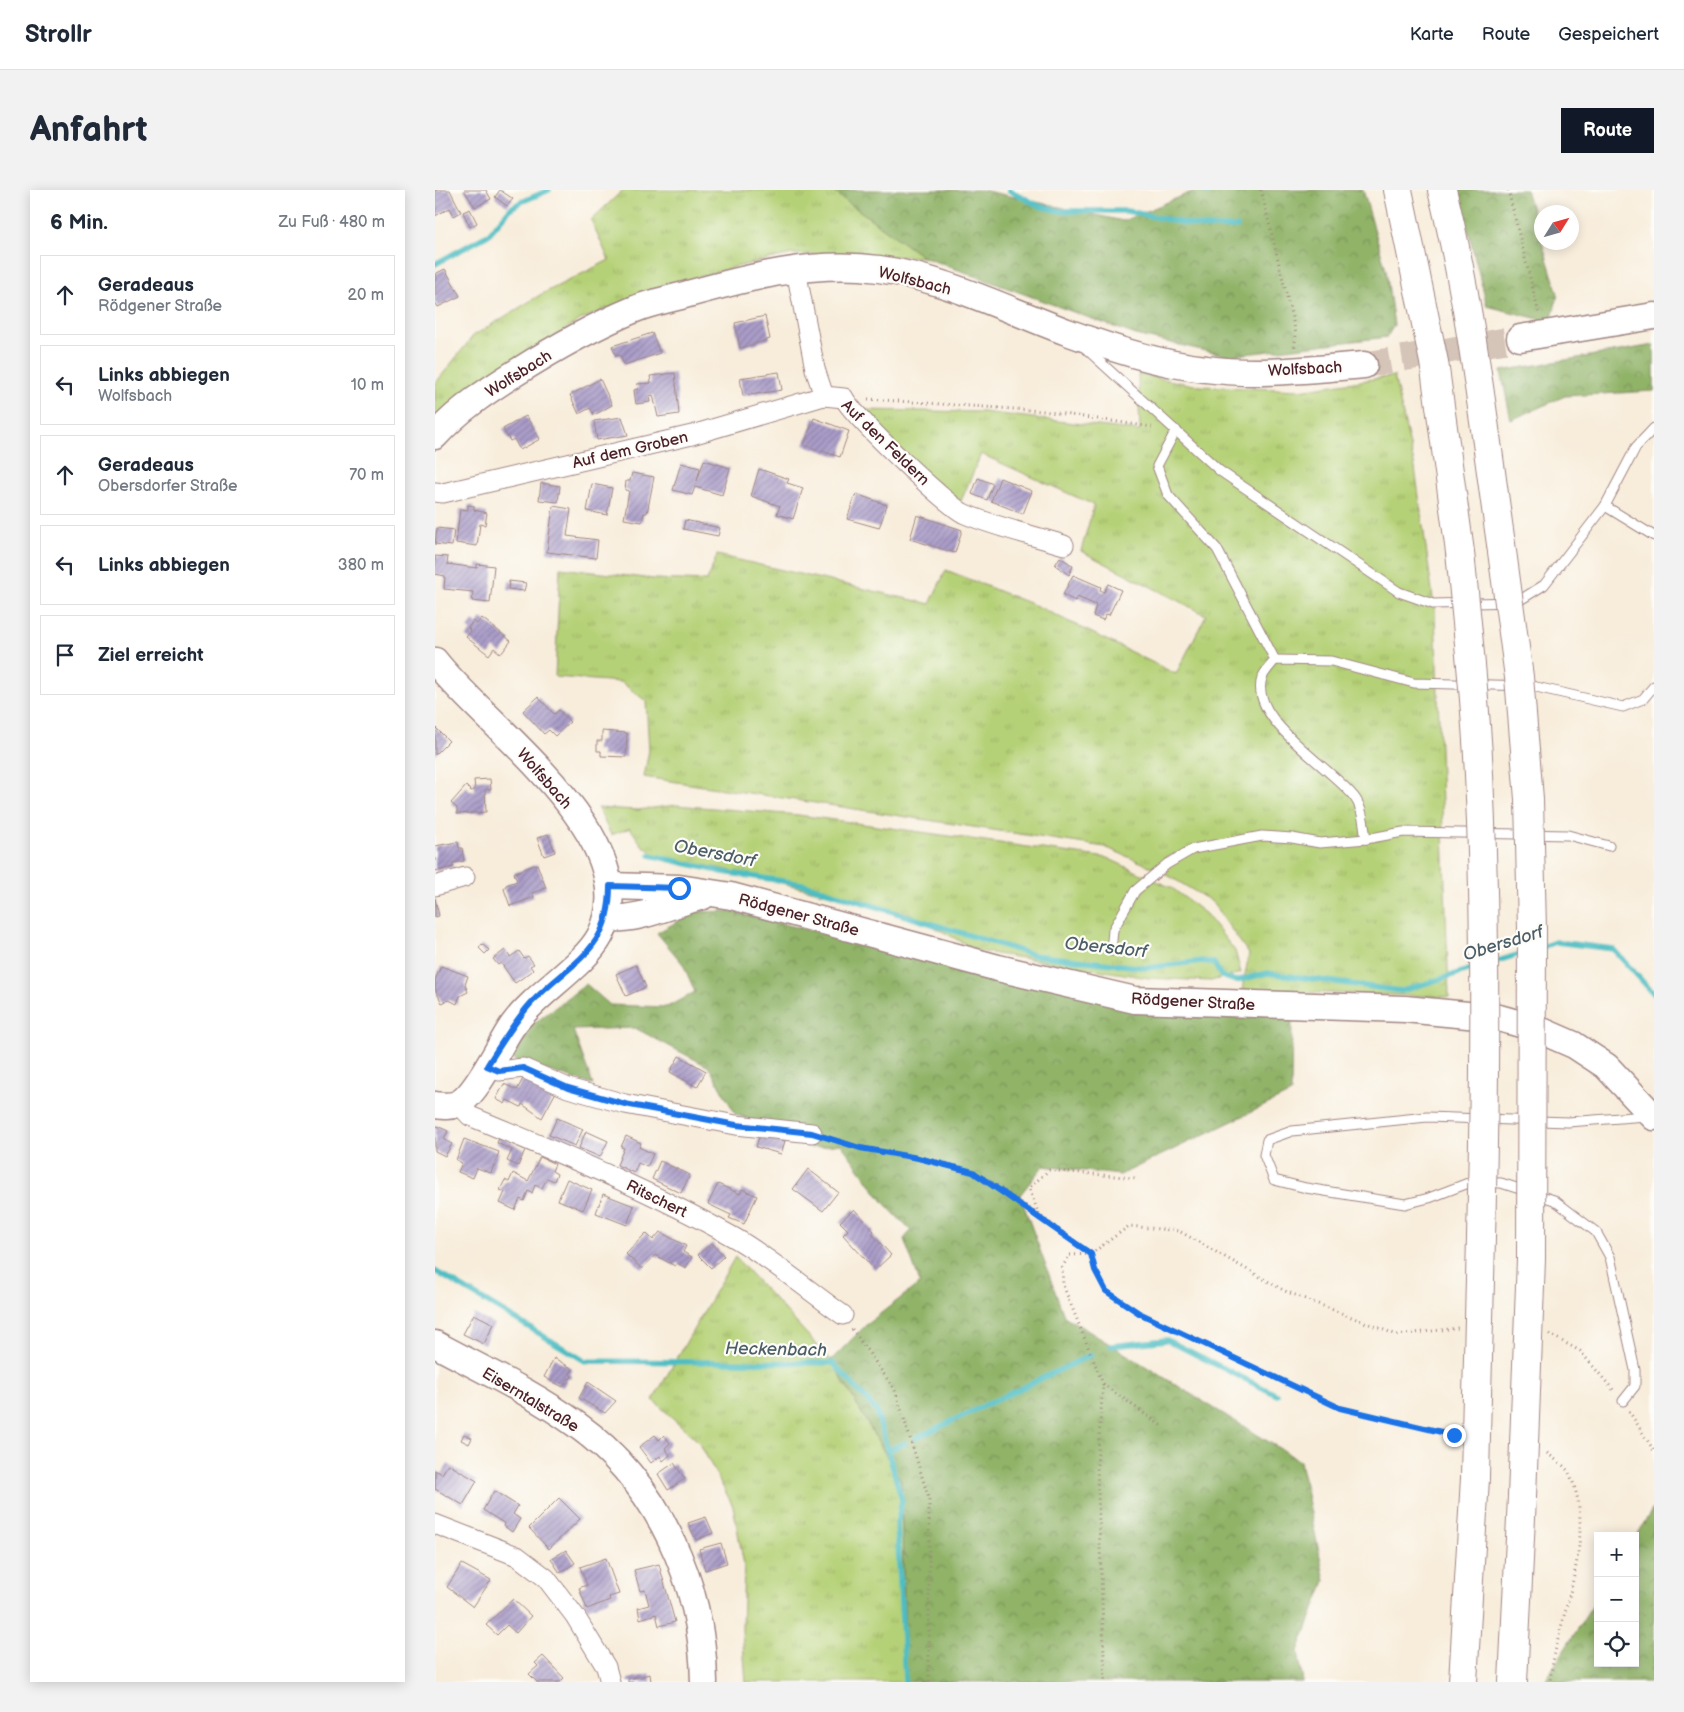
<!DOCTYPE html>
<html lang="de">
<head>
<meta charset="utf-8">
<style>
  body { margin:0; font-family:"Balsamiq Sans",sans-serif; background:#f2f2f3; color:#1f2937 }
  .controls { position:absolute; right:15px; bottom:15px; display:grid; overflow:hidden; border-radius:0px; box-shadow:0 2px 12px #0003 }
  .controls button { width:45px; height:45px; display:grid; place-items:center; padding:0; border:0; border-bottom:1px solid #e0e1e3; background:#fff; color:#1f2937; font:25px sans-serif }
  .compass { position:absolute; left:1099px; top:15px; width:45px; height:45px; border-radius:50%; background:#fff; box-shadow:0 2px 12px #0003; rotate:53deg }
  .stop { position:absolute; width:15px; height:15px; margin:-11px; border:4px solid #1a73e8; border-radius:50%; background:#fff }
  .stop.end { background:#1a73e8; border-color:#fff; box-shadow:0 1px 5px #0008 }
  .list { margin:0; padding:0; list-style:none }
  h2 { display:flex; justify-content:space-between; align-items:center; height:65px; margin:0; padding:0 20px; font-size:21px }
  h2 small { font-size:16px; font-weight:400; color:#747a83 }
  .list li { display:grid; grid-template-columns:32px 1fr auto; gap:15px; align-items:center; box-sizing:border-box; height:80px; margin:0 10px 10px; padding:0 10px; border:1px solid #e0e1e3; border-radius:0px }
  .list b { display:block; font-size:19px; white-space:nowrap }
  .list p { margin:0; font-size:16px; white-space:nowrap; color:#747a83 }
  .list em { font-size:16px; font-style:normal; color:#747a83 }
  .icon { flex:none; width:28px; height:28px; fill:none; stroke:currentColor; stroke-width:2; stroke-linecap:round; stroke-linejoin:round }
  .map { position:relative; flex:none; width:1219px; height:1492px; overflow:hidden; border-radius:0px }
  header { display:flex; align-items:center; gap:30px; box-sizing:border-box; height:70px; padding:0 25px; background:#fff; border-bottom:1px solid #e0e1e3 }
  header strong { font-size:24px }
  nav { display:flex; gap:28px; margin-inline-start:auto; font-size:18px }
  .intro { display:flex; align-items:center; justify-content:space-between; box-sizing:border-box; height:120px; padding:0 30px }
  h1 { margin:0; font-size:35px }
  .button { padding:12px 22px; border-radius:0px; background:#111827; color:#fff; font-size:18px; font-weight:700 }
  main { display:flex; gap:30px; padding:0 30px }
  aside { flex:1; background:#fff; border-radius:0px; box-shadow:0 2px 12px #0003 }
  .map>svg:first-child { display:block }
</style>
</head>
<body>
<header>
<strong>Strollr</strong>
<nav><a>Karte</a><a>Route</a><a>Gespeichert</a></nav>
</header>
<div class="intro"><h1>Anfahrt</h1><a class="button">Route</a></div>
<main>
<aside>
<h2>6 Min.<small>Zu Fuß · 480 m</small></h2>
<ul class="list">
<li><svg class="icon" aria-label="ahead" viewBox="0 0 24 24"><path d="M12 20V5M6 11l6-6 6 6"/></svg><div><b>Geradeaus</b><p>Rödgener Straße</p></div><em>20 m</em></li>
<li><svg class="icon" aria-label="left" viewBox="0 0 24 24"><path d="M17 20v-9H6M10 6l-5 5 5 5"/></svg><div><b>Links abbiegen</b><p>Wolfsbach</p></div><em>10 m</em></li>
<li><svg class="icon" aria-label="ahead" viewBox="0 0 24 24"><path d="M12 20V5M6 11l6-6 6 6"/></svg><div><b>Geradeaus</b><p>Obersdorfer Straße</p></div><em>70 m</em></li>
<li><svg class="icon" aria-label="left" viewBox="0 0 24 24"><path d="M17 20v-9H6M10 6l-5 5 5 5"/></svg><div><b>Links abbiegen</b></div><em>380 m</em></li>
<li><svg class="icon" aria-label="arrive" viewBox="0 0 24 24"><path d="M6 21V4h12l-3 4 3 4H6"/></svg><div><b>Ziel erreicht</b></div></li>
</ul>
</aside>
<div class="map">
<svg width="1219" height="1492" viewBox="0 0 1219 1492">
  <defs>
    <pattern id="grass-tufts" width="24" height="20" patternUnits="userSpaceOnUse" patternTransform="scale(1.25)"><rect width="24" height="20" fill="#b5d177"/><path d="M3 7l-1-3M5 7V3M7 7l1-3M15 17l-1-3M17 17v-4M19 17l1-3" fill="none" stroke="#9db367"/></pattern>
    <pattern id="forest-crowns" width="20" height="18" patternUnits="userSpaceOnUse" patternTransform="scale(1.25)"><rect width="20" height="18" fill="#90b368"/><path d="M2 6a3 3 0 1 1 6 0M12 15a3 3 0 1 1 6 0" fill="none" stroke="#789156"/></pattern>
    <pattern id="building-hatch" width="6" height="6" patternUnits="userSpaceOnUse" patternTransform="scale(1.25)"><rect width="6" height="6" fill="#aa9dc9"/><path d="M-1 1l2-2M0 6l6-6M5 7l2-2" fill="none" stroke="#8c7fa3"/></pattern>
  </defs>
  <rect width="100%" height="100%" fill="#fdfcf7"/>
  <filter id="ink" filterUnits="userSpaceOnUse"><feTurbulence type="fractalNoise" baseFrequency=".02" numOctaves="2"/><feDisplacementMap in="SourceGraphic" scale="10" xChannelSelector="R" yChannelSelector="G"/><feConvolveMatrix kernelMatrix="1 2 1 2 8 2 1 2 1" color-interpolation-filters="sRGB"/></filter>
  <filter id="wash" filterUnits="userSpaceOnUse"><feTurbulence type="fractalNoise" baseFrequency=".0096" numOctaves="4" result="noise"/><feDisplacementMap in="SourceGraphic" scale="20" xChannelSelector="R" yChannelSelector="G"/><feGaussianBlur stdDeviation="1.12" result="paint"/><feColorMatrix in="noise" values="0 0 0 0 0 0 0 0 0 0 0 0 0 0 0 0 0 1.4 0 .05"/><feComposite in="paint" operator="in"/></filter>
  <g filter="url(#wash)">
    <rect width="100%" height="100%" fill="#f8eddb"/>
    <!-- grass -->
    <g fill="url(#grass-tufts)" stroke="#807851">
      <polygon points="188,0 396,0 488,67 357,64 296,78 224,98 145,130 17,213 0,229 0,194 38,146 105,105 174,70 156,30"/>
      <polygon points="703,184 764,196 865,200 959,186 980,278 1000,423 1014,807 807,800 814,764 776,711 724,680 670,657 209,587 214,560 211,511 186,492 120,487 125,378 219,389 272,391 282,365 495,414 511,380 604,417 741,484 771,425 646,361 659,315 546,264 526,311 495,288 425,220 548,222 705,241"/>
      <polygon points="241,615 363,625 672,668 737,698 771,724 800,761 806,783 776,791 714,788 543,761 476,724 288,679 221,666 207,655 195,638 176,645 163,618 203,620"/>
      <polygon points="300,1067 396,1170 466,1291 471,1492 311,1492 307,1440 309,1375 298,1316 264,1252 218,1210"/>
    </g>
    <!-- forest -->
    <g fill="url(#forest-crowns)" stroke="#6d694a">
      <polygon points="396,0 547,0 688,31 761,0 928,0 951,80 959,135 952,147 793,166 701,145 488,67"/>
      <polygon points="1023,0 1091,0 1123,104 1116,132 1052,116"/>
      <polygon points="1219,155 1219,201 1130,206 1076,230 1066,181"/>
      <polygon points="293,721 391,744 857,825 856,903 685,985 608,976 585,1005 629,1126 865,1271 890,1391 863,1461 868,1492 471,1492 466,1291 396,1170 432,1134 485,1093 469,1049 476,1041 449,1013 406,954 376,958 355,942 301,925 274,877 200,838 138,840 158,895 73,868 92,839 151,794 175,815 232,817 260,802 248,774 222,743 259,722"/>
      <polygon points="1219,1317 1219,1492 1109,1492 1163,1407 1163,1473 1200,1473 1200,1347"/>
    </g>
    <g fill="none" stroke-linecap="round" stroke-linejoin="round">
      <!-- stream -->
      <g stroke="#4ebdc3" stroke-width="5.5">
        <polyline points="574,0 604,16 625,21 692,21 768,37 802,37"/>
        <polyline points="772,3 772,0"/>
        <polyline points="0,74 53,45 76,18 86,12 114,0"/>
        <polyline points="215,665 288,682 368,694 598,765 712,778 767,771 779,773 786,786 801,791 832,783 967,801 1043,777"/>
        <polyline points="1104,758 1121,752 1178,759 1219,804"/>
        <polyline points="1056,773 1091,762"/>
        <polyline points="0,1081 150,1171 398,1173 441,1220 467,1310 462,1334 470,1492"/>
        <polyline points="676,1156 732,1150 842,1205"/>
        <polyline points="481,1248 656,1165"/>
        <polyline points="452,1261 470,1253"/>
      </g>
    </g>
    <g id="blocks">
      <!-- building -->
      <g fill="url(#building-hatch)">
        <polygon points="0,0 15,0 26,22 19,26 15,18 0,26"/>
        <polygon points="29,0 51,0 56,9 40,17"/>
        <polygon points="65,0 78,9 72,16 60,7"/>
        <polygon points="35,19 42,33 35,37 28,22"/>
        <polygon points="10,79 25,106 3,117 0,112 0,84"/>
        <polygon points="330,126 335,149 305,158 300,133"/>
        <polygon points="217,143 225,163 189,175 185,165 181,166 177,156"/>
        <polygon points="344,182 347,200 308,206 305,188"/>
        <polygon points="240,183 244,224 223,227 218,205 214,206 215,212 201,214 199,200 203,199 202,194 216,193 215,186"/>
        <polygon points="165,189 177,215 159,225 155,218 144,224 135,205"/>
        <polygon points="91,226 105,249 85,260 79,249 75,251 68,239"/>
        <polygon points="187,227 193,245 162,250 159,231"/>
        <polygon points="379,228 414,241 405,267 369,255"/>
        <polygon points="269,270 295,278 287,305 260,297 257,305 238,300 246,273 265,278 262,291"/>
        <polygon points="324,279 354,289 352,293 368,298 358,329 342,324 345,316 316,306"/>
        <polygon points="197,283 219,287 212,323 209,323 207,332 189,329 194,301 190,300 191,291 195,291"/>
        <polygon points="543,288 558,294 552,310 537,304"/>
        <polygon points="565,288 597,301 588,324 556,311"/>
        <polygon points="106,293 125,296 123,312 104,310"/>
        <polygon points="157,294 177,298 172,325 152,321"/>
        <polygon points="421,304 452,315 444,338 412,329"/>
        <polygon points="33,315 39,316 39,320 52,323 50,335 45,334 42,356 21,353 25,319 33,320"/>
        <polygon points="118,316 136,319 132,346 163,350 161,368 112,362"/>
        <polygon points="482,325 527,340 520,363 475,349"/>
        <polygon points="250,330 285,338 283,346 248,339"/>
        <polygon points="2,338 19,340 17,356 0,354"/>
        <polygon points="0,366 13,367 12,374 42,378 42,374 59,376 55,413 37,411 38,402 9,399 10,386 0,384"/>
        <polygon points="625,367 638,376 634,385 620,375"/>
        <polygon points="638,385 666,397 665,400 669,402 673,394 686,400 674,425 671,424 668,430 658,426 661,415 642,407 640,411 628,405"/>
        <polygon points="74,391 91,393 89,401 73,399"/>
        <polygon points="47,428 76,451 66,464 59,458 54,465 31,447 36,441 33,438 38,431 42,434"/>
        <polygon points="103,507 119,524 124,520 135,532 120,546 114,540 109,544 88,521"/>
        <polygon points="0,537 14,551 0,565"/>
        <polygon points="167,541 192,543 191,567 166,566 166,561 162,561 162,551 167,551"/>
        <polygon points="55,589 56,599 50,600 51,622 22,624 22,618 16,613 31,596 36,601 40,600 39,590"/>
        <polygon points="113,644 120,662 109,666 102,648"/>
        <polygon points="23,652 24,658 27,658 29,671 18,673 18,677 0,681 0,656"/>
        <polygon points="102,674 111,698 97,703 99,707 75,716 69,699 71,695 82,691 79,683"/>
        <polygon points="0,708 4,726 0,727"/>
        <polygon points="47,754 54,760 50,764 44,758"/>
        <polygon points="70,760 75,767 84,761 89,768 93,766 99,774 95,776 98,780 96,782 80,793 66,773 63,775 58,769"/>
        <polygon points="201,775 211,797 191,806 181,784"/>
        <polygon points="6,776 33,786 30,795 33,802 25,806 22,814 14,810 7,813 0,799 0,790"/>
        <polygon points="244,866 271,881 262,897 235,882"/>
        <polygon points="91,883 122,900 107,928 87,914 86,917 72,910 70,914 61,909 69,894 82,900"/>
        <polygon points="122,928 148,939 140,956 114,945"/>
        <polygon points="2,936 13,941 9,949 17,954 10,966 0,961 0,937"/>
        <polygon points="151,941 173,951 165,967 144,958"/>
        <polygon points="325,944 350,951 346,964 321,957"/>
        <polygon points="65,946 90,960 83,976 72,971 77,960 62,953"/>
        <polygon points="191,946 206,953 204,957 218,964 212,977 203,973 199,983 182,975 189,958 186,957"/>
        <polygon points="29,949 64,962 56,983 42,978 38,988 23,982 27,973 21,970"/>
        <polygon points="105,967 120,974 117,981 122,984 119,991 112,988 107,998 100,995 97,1003 93,1001 89,1011 85,1009 80,1020 65,1013 70,1002 65,1000 70,990 74,992 78,983 93,991"/>
        <polygon points="225,971 255,985 246,1003 217,989"/>
        <polygon points="373,979 403,1002 388,1021 358,999"/>
        <polygon points="132,989 157,1000 148,1020 123,1010"/>
        <polygon points="283,994 305,1004 307,999 322,1006 309,1034 294,1028 296,1025 273,1014"/>
        <polygon points="168,1004 199,1016 192,1035 161,1023"/>
        <polygon points="419,1019 439,1041 437,1044 456,1065 440,1080 408,1045 413,1040 405,1032"/>
        <polygon points="225,1042 251,1056 248,1062 257,1067 251,1078 242,1073 240,1076 220,1065 207,1079 191,1064 211,1043 218,1050"/>
        <polygon points="277,1053 289,1066 276,1078 263,1065"/>
        <polygon points="39,1124 59,1134 49,1154 28,1144"/>
        <polygon points="119,1168 138,1179 135,1184 137,1186 135,1189 133,1188 128,1197 109,1187"/>
        <polygon points="153,1192 181,1211 170,1223 144,1208"/>
        <polygon points="29,1244 37,1248 34,1254 26,1250"/>
        <polygon points="220,1245 224,1250 229,1245 235,1253 230,1258 235,1265 228,1271 225,1266 216,1273 204,1257"/>
        <polygon points="239,1273 250,1289 233,1300 223,1284"/>
        <polygon points="13,1274 42,1291 28,1315 0,1299 0,1280 7,1284"/>
        <polygon points="59,1301 83,1316 78,1324 85,1329 77,1342 69,1336 70,1334 48,1320"/>
        <polygon points="124,1308 145,1329 114,1359 94,1338"/>
        <polygon points="271,1327 278,1343 261,1350 253,1333"/>
        <polygon points="286,1353 292,1373 270,1380 264,1359"/>
        <polygon points="131,1360 140,1373 125,1383 116,1369"/>
        <polygon points="171,1368 184,1404 174,1407 175,1410 152,1419 144,1398 152,1395 145,1377"/>
        <polygon points="27,1374 56,1390 38,1417 12,1397"/>
        <polygon points="224,1374 240,1432 224,1436 221,1424 205,1429 203,1418 214,1415 210,1400 205,1401 199,1380"/>
        <polygon points="78,1409 96,1426 81,1443 72,1435 62,1445 51,1435"/>
        <polygon points="108,1466 129,1488 125,1492 102,1492 94,1484 103,1476 100,1473"/>
        <polygon points="215,1484 216,1492 193,1492 193,1489"/>
      </g>
    </g>
  </g>
  <g filter="url(#ink)">
    <use href="#blocks" fill-opacity="0" stroke="#a18683" stroke-width="1"/>
    <g fill="none" stroke-linecap="round" stroke-linejoin="round">
      <!-- secondary-tunnel -->
      <polyline stroke="#d5c4b8" stroke-width="26" stroke-dasharray="26 13" stroke-linecap="butt" points="929,175 1085,148"/>
      <defs>
        <g id="lane">
          <polyline points="649,157 785,281 964,402 998,414 1082,412 1109,395 1170,316 1201,257 1219,238"/>
          <polyline points="741,240 722,276 733,305 782,359 840,470"/>
          <polyline points="1170,316 1219,346"/>
          <path d="M931 649C929 636 928 619 920 608 899 579 813 530 827 488 829 482 836 475 840 470L896 471 979 493 1097 496 1188 517 1208 509 1219 496"/>
          <polyline points="676,761 678,740 700,701 732,674 758,659 827,646 857,648 885,653 931,649 968,642 1133,645 1174,656"/>
          <polyline points="1188,1211 1200,1196 1200,1180 1175,1067 1161,1042 1119,1010 1066,993 1036,992 994,1008 970,1014 871,998 839,990 829,965 832,950 857,941 992,927 1133,932 1211,926"/>
        </g>
        <g id="street">
          <path d="M361 80 380 179 389 206 409 208C417 225 512 316 530 324 561 337 597 345 629 355"/>
          <polyline points="0,302 8,303 257,245 389,206"/>
          <polyline points="0,696 30,687"/>
          <polyline points="52,876 64,881 88,878 133,898 190,914 301,935 377,943"/>
          <path d="M24 914 35 926C124 963 215 1000 300 1048 335 1068 374 1101 408 1125"/>
          <polyline points="0,1334 82,1366 111,1388 140,1426 171,1477 175,1492"/>
        </g>
        <g id="secondary">
          <polyline points="1085,148 1219,126"/>
          <path d="M0 246C23 220 53 200 82 182 120 158 159 136 200 119 217 112 236 109 253 104 314 87 379 70 444 79 509 88 570 119 632 142 676 158 724 174 771 179 823 186 877 179 929 175"/>
          <path d="M0 471C51 537 216 650 165 746 148 777 101 803 78 835 65 853 41 907 22 914 15 917 8 916 0 915"/>
          <polyline points="175,696 244,698 296,706 563,778 700,810 970,819 1064,828 1100,838 1139,855 1171,876 1219,927"/>
          <path d="M172 728C206 731 235 714 268 706"/>
          <path d="M0 1154C48 1180 98 1203 142 1235 223 1293 268 1394 269 1492"/>
        </g>
        <g id="highway">
          <polyline points="963,0 999,172 1025,362"/>
          <path d="M1007 0C1036 116 1049 236 1066 354"/>
          <polyline points="1028,1492 1040,1288"/>
          <polyline points="1078,1492 1087,1307"/>
        </g>
      </defs>
      <!-- lane casing -->
      <use href="#lane" stroke="#a18683" stroke-width="11"/>
      <!-- street casing -->
      <use href="#street" stroke="#a18683" stroke-width="21"/>
      <!-- secondary casing -->
      <use href="#secondary" stroke="#a18683" stroke-width="29"/>
      <!-- highway casing -->
      <use href="#highway" stroke="#a18683" stroke-width="30"/>
      <!-- path -->
      <g stroke="#a18683" stroke-width="3" stroke-dasharray="1 4" stroke-linecap="butt">
        <polyline points="826,0 861,144 859,159"/>
        <polyline points="1073,0 1104,124"/>
        <polyline points="433,209 608,221 717,237"/>
        <path d="M394 948C441 963 491 965 536 981 554 987 587 1014 604 1025"/>
        <polyline points="656,1063 604,1025 594,998 614,980 700,988"/>
        <polyline points="656,1064 635,1065 627,1077 628,1095 668,1194 662,1275 670,1492"/>
        <polyline points="417,1139 460,1200 494,1309 494,1492"/>
        <polyline points="1114,1144 1145,1161 1180,1202"/>
        <polyline points="668,1194 728,1237"/>
        <polyline points="1194,1221 1219,1261"/>
        <polyline points="1020,1245 905,1218 704,1123 671,1101 660,1080 656,1064 694,1036 744,1041 850,1101 962,1145 1023,1138"/>
        <path d="M1112 1263C1119 1269 1131 1276 1134 1283 1165 1348 1122 1425 1115 1492"/>
      </g>
      <!-- lane -->
      <use href="#lane" stroke="#fff" stroke-width="9"/>
      <!-- street -->
      <use href="#street" stroke="#fff" stroke-width="19"/>
      <!-- secondary -->
      <use href="#secondary" stroke="#fff" stroke-width="26"/>
      <!-- highway -->
      <use href="#highway" stroke="#fff" stroke-width="28"/>
      <defs>
        <g id="highway-bridge">
          <polyline points="1066,354 1084,487 1094,609 1097,740 1096,1069 1087,1307"/>
          <path d="M1025 362C1033 444 1042 525 1045 608 1055 834 1045 1062 1040 1288"/>
        </g>
      </defs>
      <!-- highway-bridge casing -->
      <use href="#highway-bridge" stroke="#a18683" stroke-width="30" stroke-linecap="butt"/>
      <!-- highway-bridge -->
      <use href="#highway-bridge" stroke="#fff" stroke-width="28"/>
    </g>
  </g>
  <g fill="none" stroke-linecap="round" stroke-linejoin="round" filter="url(#ink)">
    <!-- route -->
    <path stroke="#1a73e8" stroke-width="6" d="M244 698 175 696C175 762 136 771 96 813 79 832 66 854 52 876L64 881 88 878 133 898 190 914 301 935 377 943 425 958 483 968 538 982 656 1064 660 1080 671 1101 704 1123 905 1218 1019 1245"/>
  </g>
  <g text-anchor="middle" stroke-width="4.5" stroke-linejoin="round" paint-order="stroke">
    <!-- street labels -->
    <g font-size="16" fill="#4a1f2b" stroke="#fdfcf7">
      <text transform="translate(480 90) rotate(14)" y="6">Wolfsbach</text>
      <text transform="translate(870 178) rotate(-3)" y="6">Wolfsbach</text>
      <text transform="translate(83 183) rotate(-32)" y="6">Wolfsbach</text>
      <text transform="translate(451 252) rotate(44)" y="6">Auf den Feldern</text>
      <text transform="translate(195 259) rotate(-13)" y="6">Auf dem Groben</text>
      <text transform="translate(110 588) rotate(49)" y="6">Wolfsbach</text>
      <text transform="translate(364 724) rotate(15)" y="6">Rödgener Straße</text>
      <text transform="translate(758 811) rotate(3)" y="6">Rödgener Straße</text>
      <text transform="translate(222 1008) rotate(26)" y="6">Ritschert</text>
      <text transform="translate(96 1209) rotate(31)" y="6">Eiserntalstraße</text>
    </g>
    <!-- water labels -->
    <g font-size="18" font-style="italic" fill="#4c5e68" stroke="#fdfcf7">
      <text transform="translate(280 663) rotate(11)" y="6">Obersdorf</text>
      <text transform="translate(1068 753) rotate(-17)" y="6">Obersdorf</text>
      <text transform="translate(671 757) rotate(6)" y="6">Obersdorf</text>
      <text transform="translate(341 1159) rotate(1)" y="6">Heckenbach</text>
    </g>
  </g>
</svg>
<div class="controls">
<button>+</button>
<button>−</button>
<button><svg class="icon" aria-label="locate" viewBox="0 0 24 24"><circle cx="12" cy="12" r="6"/><path d="M12 2v4M12 18v4M2 12h4M18 12h4"/></svg></button>
</div>
<svg class="compass" viewBox="-18 -18 36 36"><path d="M0-13l5 13h-10z" fill="#e53935"/><path d="M0 13l5-13h-10z" fill="#747a83"/></svg>
<div class="stop" style="left:244px;top:698px"></div>
<div class="stop end" style="left:1019px;top:1245px"></div>
</div>
</main>
</body>
</html>
